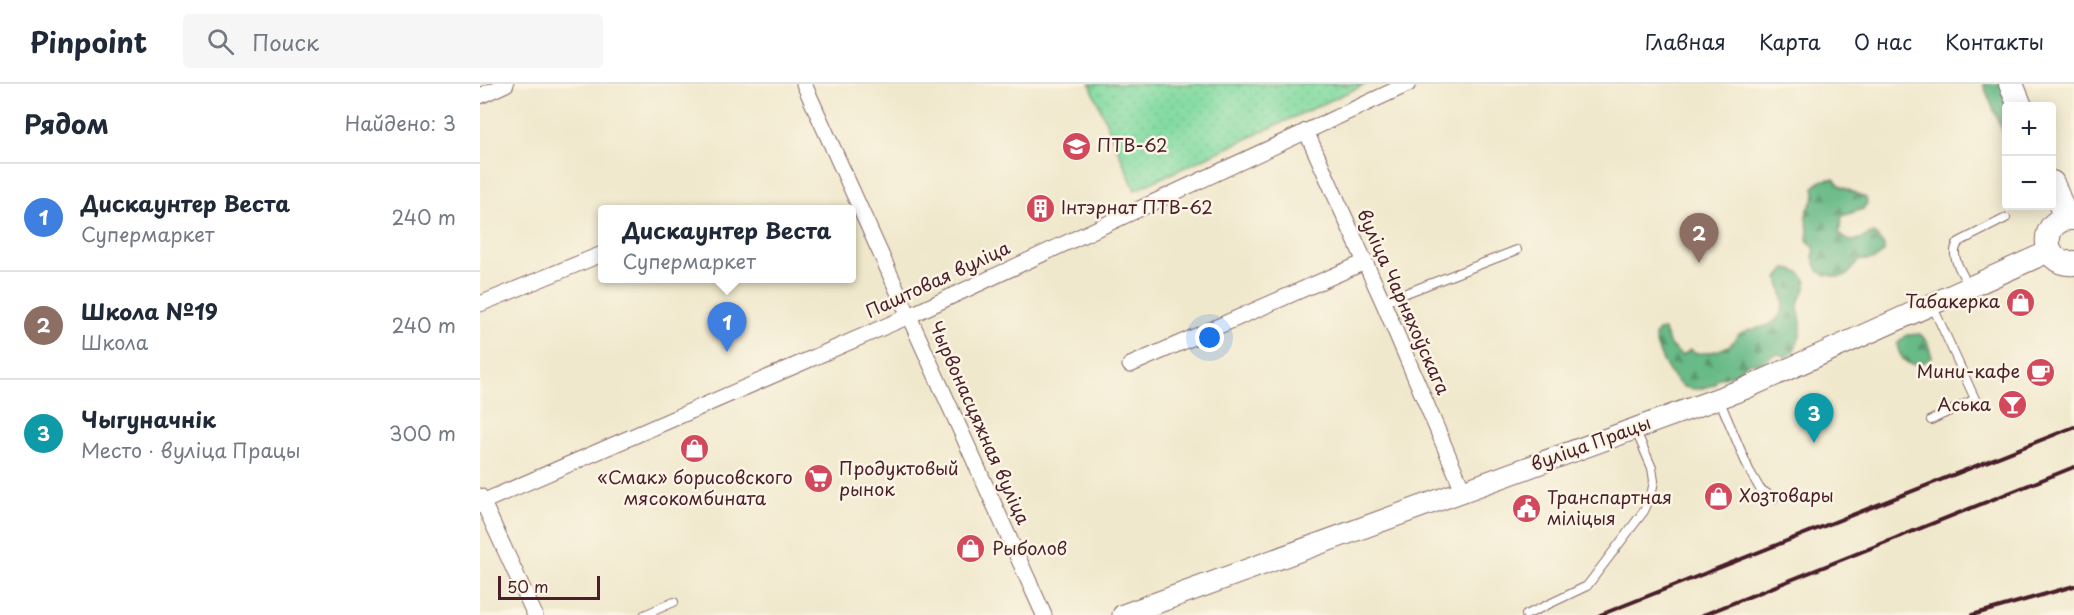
<!DOCTYPE html>
<html lang="ru">
<head>
<meta charset="utf-8">
<style>
  body { margin:0; font-family:"Playpen Sans",sans-serif; background:#f6f6f7; color:#1f2937 }
  .controls { position:absolute; right:18px; top:18px; display:grid; overflow:hidden; border-radius:6px; box-shadow:0 3px 15px #0003 }
  .controls button { width:54px; height:54px; display:grid; place-items:center; padding:0; border:0; border-bottom:2px solid #e0e1e3; background:#fff; color:#1f2937; font:30px sans-serif }
  .scale { position:absolute; left:18px; bottom:15px; width:102px; box-sizing:border-box; padding-left:6px; border:3px solid #4a1f2b; border-top:0; font-size:16px; line-height:21px; white-space:nowrap; color:#4a1f2b; -webkit-text-stroke:4px #fcf5e5; paint-order:stroke }
  .you { position:absolute; left:730px; top:254px; width:21px; height:21px; margin:-15px; border:4px solid #fff; border-radius:50%; background:#1a73e8; box-shadow:0 0 0 9px #1a73e833 }
  .badge { display:grid; place-items:center; width:39px; height:39px; border-radius:50%; background:#7c3aed; color:#fff; font-size:20px; font-weight:700 }
  .pin { position:absolute; translate:-50% -50px; filter:drop-shadow(0 2px 3px #0008) }
  .pin::after { content:''; position:absolute; top:32px; width:21px; height:18px; background:inherit; clip-path:polygon(0 0,100% 0,50% 100%) }
  .popup { position:absolute; left:118px; top:121px; width:258px; height:78px; box-sizing:border-box; display:grid; place-content:center; border-radius:6px; background:#fff; filter:drop-shadow(0 2px 4px #0005); font-size:20px; white-space:nowrap; color:#747a83 }
  .popup b { font-size:22px; color:#1f2937 }
  .popup::after { content:''; position:absolute; left:50%; top:100%; margin-left:-12px; border:12px solid transparent; border-top-color:#fff }
  .list { margin:0; padding:0; list-style:none }
  h2 { display:flex; justify-content:space-between; align-items:center; height:78px; margin:0; padding:0 24px; font-size:26px }
  h2 small { font-size:20px; font-weight:400; color:#747a83 }
  .list li { display:grid; grid-template-columns:39px 1fr auto; gap:18px; align-items:center; box-sizing:border-box; height:108px; padding:0 24px; border-top:2px solid #e0e1e3 }
  .list b { display:block; font-size:22px; white-space:nowrap }
  .list p { margin:0; font-size:20px; white-space:nowrap; color:#747a83 }
  .list em { font-size:20px; font-style:normal; color:#747a83 }
  .icon { flex:none; width:33px; height:33px; fill:none; stroke:currentColor; stroke-width:2; stroke-linecap:round; stroke-linejoin:round }
  .map { position:relative; flex:none; width:1594px; height:531px; overflow:hidden }
  header { display:flex; align-items:center; gap:36px; box-sizing:border-box; height:84px; padding:0 30px; background:#fff; border-bottom:2px solid #e0e1e3 }
  header strong { font-size:28px }
  nav { display:flex; gap:33px; margin-inline-start:auto; font-size:21px }
  .search { width:420px; height:54px; background:#f6f6f7; display:flex; align-items:center; gap:15px; box-sizing:border-box; padding:0 21px; border-radius:6px; color:#747a83; font-size:22px }
  main { display:flex }
  aside { flex:1; background:#fff }
  .map>svg:first-child { display:block }
</style>
</head>
<body>
<header>
<strong>Pinpoint</strong>
<div class="search"><svg class="icon" aria-label="search" viewBox="0 0 24 24"><circle cx="10" cy="10" r="6"/><path d="M15 15l6 6"/></svg>Поиск</div>
<nav><a>Главная</a><a>Карта</a><a>О нас</a><a>Контакты</a></nav>
</header>
<main>
<aside>
<h2>Рядом<small>Найдено: 3</small></h2>
<ul class="list">
<li><span class="badge" style="background:#3f7fe0">1</span><div><b>Дискаунтер Веста</b><p>Супермаркет</p></div><em>240 m</em></li>
<li><span class="badge" style="background:#8d6e63">2</span><div><b>Школа №19</b><p>Школа</p></div><em>240 m</em></li>
<li><span class="badge" style="background:#0f9aa8">3</span><div><b>Чыгуначнік</b><p>Место · вуліца Працы</p></div><em>300 m</em></li>
</ul>
</aside>
<div class="map">
<svg width="1594" height="531" viewBox="0 0 1594 531">
  <defs>
    <pattern id="forest-firs" width="22" height="20" patternUnits="userSpaceOnUse" patternTransform="scale(1.5)"><rect width="22" height="20" fill="#68ba86"/><path d="M5 1l3.5 6h-7zM16 11l3.5 6h-7z" fill="#58976e"/></pattern>
    <pattern id="park-dots" width="8" height="8" patternUnits="userSpaceOnUse" patternTransform="scale(1.5)"><rect width="8" height="8" fill="#81daa0"/><path d="M2 2h.1M6 6h.1" fill="none" stroke="#71bb8a" stroke-width="1.8" stroke-linecap="round"/></pattern>
  </defs>
  <rect width="100%" height="100%" fill="#fcf5e5"/>
  <filter id="ink" filterUnits="userSpaceOnUse"><feTurbulence type="fractalNoise" baseFrequency=".0167" numOctaves="2"/><feDisplacementMap in="SourceGraphic" scale="12" xChannelSelector="R" yChannelSelector="G"/><feConvolveMatrix kernelMatrix="1 2 1 2 8 2 1 2 1" color-interpolation-filters="sRGB"/></filter>
  <filter id="wash" filterUnits="userSpaceOnUse"><feTurbulence type="fractalNoise" baseFrequency=".008" numOctaves="4" result="noise"/><feDisplacementMap in="SourceGraphic" scale="24" xChannelSelector="R" yChannelSelector="G"/><feGaussianBlur stdDeviation="1.35" result="paint"/><feColorMatrix in="noise" values="0 0 0 0 0 0 0 0 0 0 0 0 0 0 0 0 0 1.4 0 .05"/><feComposite in="paint" operator="in"/></filter>
  <g filter="url(#wash)">
    <rect width="100%" height="100%" fill="#f0e8cc"/>
    <!-- forest -->
    <g fill="url(#forest-firs)" stroke="#596c58" stroke-width="1.5">
      <polygon points="1503,0 1522,0 1532,22 1526,22 1526,56"/>
      <path d="M1354 95 1362 103 1386 114 1387 119 1383 125 1362 132 1359 149C1372 164 1380 154 1394 149L1404 162V167C1396 177 1393 176 1380 176 1373 181 1371 192 1361 193 1355 194 1352 190 1346 191L1338 187 1333 173 1335 165 1327 156C1327 153 1328 149 1328 146 1328 140 1325 137 1326 131 1328 119 1338 119 1334 103 1339 96 1346 95 1354 95Z"/>
      <path d="M1306 185C1317 186 1329 192 1325 205 1323 211 1318 216 1318 222 1318 228 1321 234 1321 241 1322 251 1315 268 1307 274L1300 270 1293 271 1281 279H1268L1256 289 1237 295 1235 300C1207 312 1196 302 1183 277 1179 268 1175 261 1175 251L1178 247 1184 246 1190 261 1202 272 1211 265 1214 269C1226 270 1240 267 1250 261 1254 258 1255 253 1259 250 1270 242 1295 247 1302 227 1306 218 1300 204 1298 194Z"/>
      <path d="M1440 250 1447 257 1452 273C1435 287 1421 281 1417 260L1427 251Z"/>
    </g>
    <!-- park -->
    <polygon fill="url(#park-dots)" stroke="#667c66" stroke-width="1.5" points="610,0 886,0 655,106"/>
  </g>
  <g filter="url(#ink)">
    <g fill="none" stroke-linecap="round" stroke-linejoin="round">
      <defs>
        <g id="service">
          <path d="M1488 201C1482 188 1468 170 1479 158L1526 134"/>
          <polyline points="903,218 1037,166"/>
          <polyline points="1239,315 1269,386 1280,405 1294,414"/>
          <polyline points="1451,336 1495,315 1452,221"/>
          <polyline points="164,531 194,518"/>
          <polyline points="1046,531 1107,502 1164,427 1171,412 1174,397 1172,384 1156,347"/>
        </g>
        <g id="minor">
          <polyline points="324,0 564,531"/>
          <polyline points="0,12 26,0"/>
          <polyline points="826,47 903,218 983,406"/>
          <polyline points="0,220 122,170"/>
          <polyline points="650,281 885,178"/>
          <polyline points="0,412 55,531"/>
          <polyline points="0,419 429,232 928,0"/>
        </g>
        <polyline id="secondary" points="643,531 1264,305 1570,167"/>
        <g id="primary">
          <polyline points="1531,0 1540,22"/>
          <polyline points="1572,99 1586,134"/>
          <path d="M1594 134C1558 132 1560 183 1594 179"/>
        </g>
      </defs>
      <!-- service casing -->
      <use href="#service" stroke="#846563" stroke-width="10"/>
      <!-- minor casing -->
      <use href="#minor" stroke="#846563" stroke-width="17"/>
      <!-- secondary casing -->
      <use href="#secondary" stroke="#846563" stroke-width="23"/>
      <!-- primary casing -->
      <use href="#primary" stroke="#846563" stroke-width="26"/>
      <!-- service -->
      <use href="#service" stroke="#fff" stroke-width="8"/>
      <!-- minor -->
      <use href="#minor" stroke="#fff" stroke-width="15"/>
      <!-- secondary -->
      <use href="#secondary" stroke="#fff" stroke-width="21"/>
      <!-- primary -->
      <use href="#primary" stroke="#fff" stroke-width="24"/>
      <!-- rail -->
      <g stroke="#4a1f2b" stroke-width="4">
        <polyline points="1120,531 1594,343"/>
        <polyline points="1223,531 1594,383"/>
        <polyline points="1492,531 1594,502"/>
      </g>
    </g>
  </g>
  <!-- icons -->
  <defs>
    <symbol id="university-disc" viewBox="-11 -11 22 22"><circle r="9.5" fill="#d1495b" stroke="#fcf5e5"/><path d="M0-5L7-2L0 1L-7-2ZM-4 1L0 2.5L4 1V4Q0 6-4 4Z" fill="#fff"/></symbol>
    <symbol id="building-disc" viewBox="-11 -11 22 22"><circle r="9.5" fill="#d1495b" stroke="#fcf5e5"/><path d="M-4-6H4V6H1V3H-1V6H-4ZM-2.5-4.3h1.7v1.8h-1.7ZM.8-4.3h1.7v1.8H.8ZM-2.5-1h1.7V.8h-1.7ZM.8-1h1.7V.8H.8Z" fill="#fff"/></symbol>
    <symbol id="shop-disc" viewBox="-11 -11 22 22"><circle r="9.5" fill="#d1495b" stroke="#fcf5e5"/><path d="M-5-2.5h2.3a2.7 3.5 0 0 1 5.4 0H5L5.5 6h-11ZM-1.5-2.5h3a1.5 2.3 0 0 0-3 0Z" fill="#fff"/></symbol>
    <symbol id="cafe-disc" viewBox="-11 -11 22 22"><circle r="9.5" fill="#d1495b" stroke="#fcf5e5"/><path d="M-5.5-4.5H6V0H3Q3 3.5 0 3.5H-2.5Q-5.5 3.5-5.5 0ZM3-3.2v2h1.7v-2ZM-6 4.5H4V6H-6Z" fill="#fff"/></symbol>
    <symbol id="bar-disc" viewBox="-11 -11 22 22"><circle r="9.5" fill="#d1495b" stroke="#fcf5e5"/><path d="M-6-5H6L.8 .8V4.5H3.5V6h-7V4.5H-.8V.8Z" fill="#fff"/></symbol>
    <symbol id="supermarket-disc" viewBox="-11 -11 22 22"><circle r="9.5" fill="#d1495b" stroke="#fcf5e5"/><path d="M-6-5.5h2.5l.6 2H6L4.5 2H-2.5L-4.4-4H-6ZM-1.5 3.2a1.3 1.3 0 1 0 .1 0ZM3 3.2a1.3 1.3 0 1 0 .1 0Z" fill="#fff"/></symbol>
    <symbol id="civic-disc" viewBox="-11 -11 22 22"><circle r="9.5" fill="#d1495b" stroke="#fcf5e5"/><path d="M-.6-6.5H3V-4.5H.6V-3L4-1V1h2V6H-6V1h2V-1L-.6-3ZM-1.2 2.5V6h2.4V2.5Z" fill="#fff"/></symbol>
  </defs>
  <g fill-rule="evenodd">
    <use href="#university-disc" x="580" y="46" width="33" height="33"/>
    <use href="#building-disc" x="544" y="108" width="33" height="33"/>
    <use href="#shop-disc" x="1524" y="202" width="33" height="33"/>
    <use href="#cafe-disc" x="1544" y="272" width="33" height="33"/>
    <use href="#bar-disc" x="1516" y="304" width="33" height="33"/>
    <use href="#shop-disc" x="198" y="348" width="33" height="33"/>
    <use href="#supermarket-disc" x="322" y="378" width="33" height="33"/>
    <use href="#shop-disc" x="1222" y="396" width="33" height="33"/>
    <use href="#civic-disc" x="1030" y="408" width="33" height="33"/>
    <use href="#shop-disc" x="474" y="448" width="33" height="33"/>
  </g>
  <g text-anchor="middle" stroke-width="5" stroke-linejoin="round" paint-order="stroke">
    <!-- poi labels -->
    <g font-size="18" fill="#4a1f2b" stroke="#fcf5e5" text-anchor="start">
      <text x="617" y="68">ПТВ-62</text>
      <text x="581" y="130">Інтэрнат ПТВ-62</text>
      <text x="1520" y="224" text-anchor="end">Табакерка</text>
      <text x="1540" y="294" text-anchor="end">Мини-кафе</text>
      <text x="1511" y="327" text-anchor="end">Аська</text>
      <text x="359" y="391">Продуктовый<tspan x="359" dy="21">рынок</tspan></text>
      <text x="215" y="400" text-anchor="middle">«Смак» борисовского<tspan x="215" dy="21">мясокомбината</tspan></text>
      <text x="1259" y="418">Хозтовары</text>
      <text x="1067" y="420">Транспартная<tspan x="1067" dy="21">міліцыя</tspan></text>
      <text x="512" y="471">Рыболов</text>
    </g>
    <!-- street labels -->
    <g font-size="18" fill="#4a1f2b" stroke="#fcf5e5">
      <text transform="translate(458 196) rotate(-25)" y="6">Паштовая вуліца</text>
      <text transform="translate(923 218) rotate(66)" y="6">вуліца Чарняхоўскага</text>
      <text transform="translate(499 339) rotate(66)" y="6">Чырвонасцяжная вуліца</text>
      <text transform="translate(1111 360) rotate(-20)" y="6">вуліца Працы</text>
    </g>
  </g>
</svg>
<div class="controls">
<button>+</button>
<button>−</button>
</div>
<div class="scale">50 m</div>
<div class="you"></div>
<div class="pin badge" style="left:247px;top:268px;background:#3f7fe0">1</div>
<div class="popup"><b>Дискаунтер Веста</b>Супермаркет</div>
<div class="pin badge" style="left:1219px;top:179px;background:#8d6e63">2</div>
<div class="pin badge" style="left:1334px;top:359px;background:#0f9aa8">3</div>
</div>
</main>
</body>
</html>
